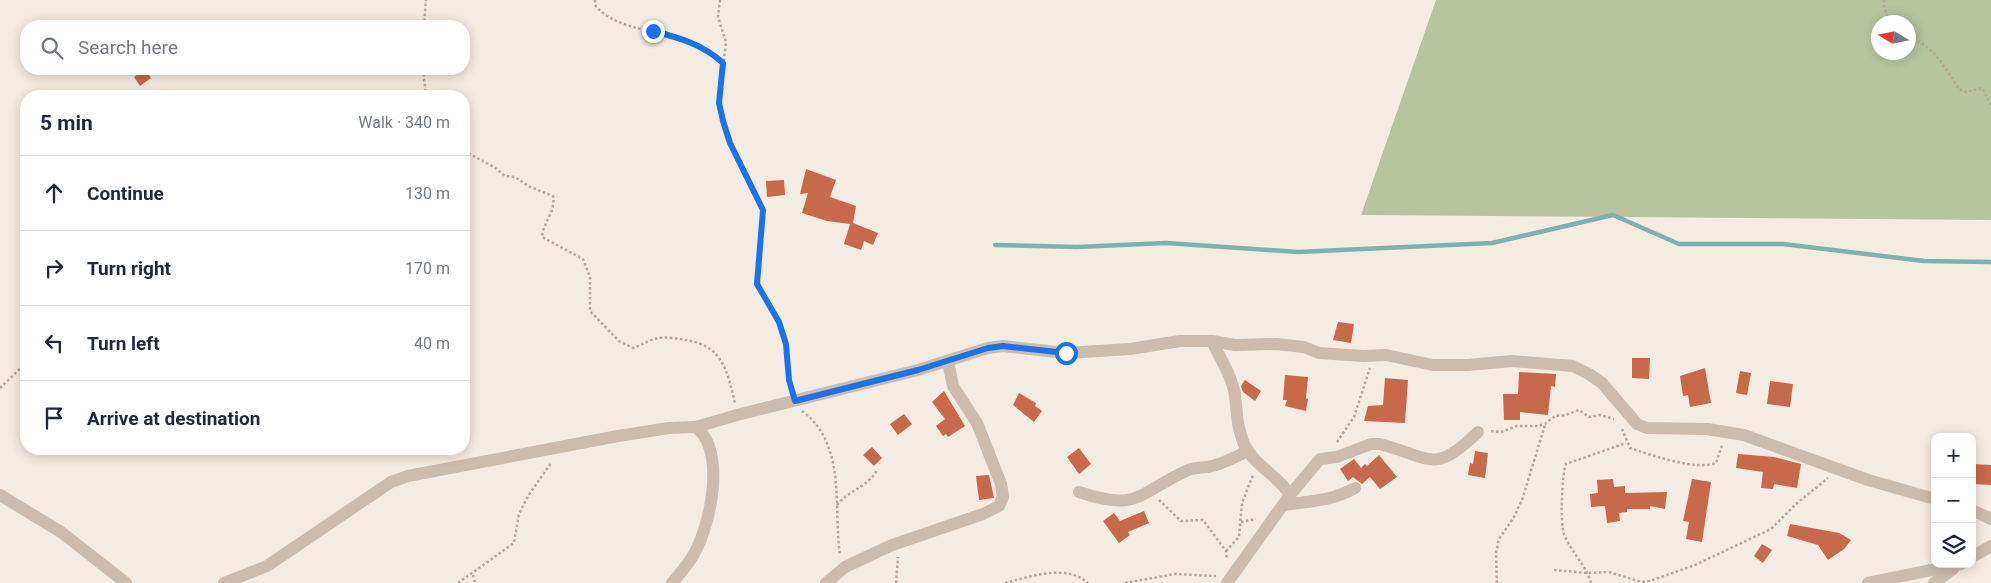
<!DOCTYPE html>
<html lang="en">
<head>
<meta charset="utf-8">
<style>
  body { margin:0; font-family:Roboto,sans-serif; background:#f2f2f3; color:#1f2937 }
  .controls { position:absolute; right:15px; bottom:15px; display:grid; overflow:hidden; border-radius:10px; box-shadow:0 2px 12px #0003 }
  .controls button { width:45px; height:45px; display:grid; place-items:center; padding:0; border:0; border-bottom:1px solid #e0e1e3; background:#fff; color:#1f2937; font:25px sans-serif }
  .compass { position:absolute; left:1871px; top:15px; width:45px; height:45px; border-radius:50%; background:#fff; box-shadow:0 2px 12px #0003; rotate:280deg }
  .stop { position:absolute; width:15px; height:15px; margin:-11px; border:4px solid #1a73e8; border-radius:50%; background:#fff }
  .stop.end { background:#1a73e8; border-color:#fff; box-shadow:0 1px 5px #0008 }
  .list { margin:0; padding:0; list-style:none }
  h2 { display:flex; justify-content:space-between; align-items:center; height:65px; margin:0; padding:0 20px; font-size:21px }
  h2 small { font-size:16px; font-weight:400; color:#747a83 }
  .list li { display:grid; grid-template-columns:32px 1fr auto; gap:15px; align-items:center; box-sizing:border-box; height:75px; padding:0 20px; border-top:1px solid #e0e1e3 }
  .list b { display:block; font-size:19px; white-space:nowrap }
  .list em { font-size:16px; font-style:normal; color:#747a83 }
  .icon { flex:none; width:28px; height:28px; fill:none; stroke:currentColor; stroke-width:2; stroke-linecap:round; stroke-linejoin:round }
  .map { position:relative; flex:none; width:1991px; height:583px; overflow:hidden }
  .search { position:absolute; background:#fff; box-shadow:0 2px 12px #0003; left:20px; top:20px; width:450px; height:55px; display:flex; align-items:center; gap:12px; box-sizing:border-box; padding:0 18px; border-radius:20px; color:#747a83; font-size:19px }
  .panel { position:absolute; background:#fff; box-shadow:0 2px 12px #0003; left:20px; top:90px; width:450px; height:365px; border-radius:20px }
  .map>svg:first-child { display:block }
</style>
</head>
<body>
<div class="map">
<svg width="1991" height="583" viewBox="0 0 1991 583">
  <rect width="100%" height="100%" fill="#f4ebe1"/>
  <!-- green -->
  <path fill="#b8c4a0" fill-rule="evenodd" d="M1436 0H1991V220L1361 215ZM1878 22H1908V52H1878Z"/>
  <g fill="none" stroke-linecap="round" stroke-linejoin="round">
    <!-- stream -->
    <polyline stroke="#7fb0b2" stroke-width="4.5" points="995,245 1077,247 1166,243 1298,252 1492,243 1613,215 1679,244 1783,244 1924,261 1991,262"/>
  </g>
  <!-- building -->
  <g fill="#c8694b">
    <polygon points="145,69 151,78 140,86 134,77"/>
    <polygon points="806,169 836,180 830,197 856,206 853,223 878,233 873,245 864,241 861,250 844,244 850,224 827,221 802,213 808,193 800,194"/>
    <polygon points="784,180 785,195 767,197 766,181"/>
    <polygon points="1338,322 1354,324 1351,343 1333,340"/>
    <polygon points="1632,358 1650,358 1649,379 1632,378"/>
    <polygon points="1705,368 1711,403 1690,407 1688,395 1683,396 1680,376"/>
    <polygon points="1740,371 1751,373 1747,395 1736,393"/>
    <polygon points="1519,372 1556,374 1555,387 1551,386 1548,415 1520,412 1520,420 1504,420 1503,394 1518,394"/>
    <polygon points="1285,375 1308,377 1306,398 1308,399 1306,411 1285,406 1287,400 1283,400"/>
    <polygon points="1385,378 1408,380 1405,423 1364,421 1368,406 1383,405"/>
    <polygon points="1245,380 1261,391 1255,401 1243,392 1241,386"/>
    <polygon points="1770,381 1793,384 1790,407 1767,404"/>
    <polygon points="944,391 965,426 948,437 946,434 943,436 936,426 945,419 932,402"/>
    <polygon points="1019,393 1036,403 1035,406 1042,411 1034,422 1013,405"/>
    <polygon points="904,414 912,424 898,435 890,424"/>
    <polygon points="872,447 882,458 874,466 863,455"/>
    <polygon points="1079,448 1091,464 1079,474 1067,457"/>
    <polygon points="1475,451 1488,453 1485,478 1468,475 1470,463 1473,464"/>
    <polygon points="1738,454 1774,457 1801,464 1797,488 1774,484 1773,489 1761,488 1763,472 1736,468"/>
    <polygon points="1379,455 1397,477 1380,489 1370,477 1362,484 1353,477 1348,481 1340,469 1354,459 1361,468 1365,464 1367,466"/>
    <polygon points="1972,464 1991,465 1991,485 1972,484"/>
    <polygon points="989,475 994,498 979,500 976,476"/>
    <polygon points="1613,479 1614,487 1625,486 1625,493 1667,492 1665,509 1650,506 1650,509 1627,509 1627,512 1619,513 1620,521 1607,523 1605,506 1591,507 1590,494 1598,493 1597,480"/>
    <polygon points="1692,479 1711,482 1702,542 1686,539 1689,522 1683,521"/>
    <polygon points="1144,511 1149,523 1128,532 1130,535 1119,543 1103,521 1114,513 1120,521"/>
    <polygon points="1790,524 1839,533 1851,540 1844,549 1828,560 1818,545 1787,536"/>
    <polygon points="1762,544 1772,550 1763,563 1754,556"/>
  </g>
  <g fill="none" stroke-linecap="round" stroke-linejoin="round">
    <!-- path -->
    <g stroke="#b9a596" stroke-width="2.5" stroke-dasharray="2.5 2.5" stroke-linecap="butt">
      <path d="M595 0V5C614 29 654 30 681 38 698 43 710 51 723 63"/>
      <polyline points="720,0 718,17 726,42 719,103 730,143 763,210 757,283 779,322 787,344 791,387"/>
      <polyline points="1884,0 1884,7 1890,22"/>
      <polyline points="424,26 426,0"/>
      <path d="M1908 38C1931 41 1948 72 1959 89L1966 92 1982 88 1991 105"/>
      <polyline points="423,69 426,96"/>
      <path d="M464 151 494 167 505 176 515 177 530 187 553 196C556 212 543 222 542 237L583 259 590 277V311L619 341 633 348C642 345 649 340 658 338 667 337 677 338 685 340 723 345 727 371 735 403"/>
      <polyline points="0,388 26,363"/>
      <path d="M802 411C847 444 833 507 840 555"/>
      <path d="M1622 429 1630 448C1652 455 1695 471 1716 463L1722 445"/>
      <polyline points="1491,431 1501,432 1517,426 1538,426 1545,424 1555,416 1566,415 1579,410 1589,417 1600,415 1614,419"/>
      <polyline points="1337,442 1354,417 1370,368"/>
      <polyline points="1159,500 1181,521 1203,520 1226,551 1227,560"/>
      <path d="M837 505C849 490 868 487 877 470"/>
      <polyline points="1241,522 1256,519"/>
      <polyline points="1226,551 1239,537 1242,503 1253,475"/>
      <polyline points="1554,570 1588,573 1609,572 1641,582 1650,581 1695,565 1771,529 1796,504 1828,478"/>
      <polyline points="473,575 475,583"/>
      <polyline points="458,583 514,543 519,514 528,496 551,463"/>
      <polyline points="896,583 898,557"/>
      <path d="M1005 583C1030 577 1066 563 1088 583"/>
      <polyline points="1125,583 1175,574 1216,576"/>
      <polyline points="1497,583 1496,553 1499,539 1514,517 1522,500 1545,425"/>
      <path d="M1591 583C1586 565 1571 552 1564 534 1560 524 1562 474 1566 464L1626 443"/>
    </g>
    <!-- minor -->
    <g stroke="#cdbbac" stroke-width="12">
      <path d="M1212 341C1220 358 1232 376 1235 395 1237 412 1237 428 1244 444 1254 466 1278 475 1290 495L1227 583"/>
      <polyline points="696,427 737,415 918,370 988,348 1003,346 1066,353 1130,349 1180,341 1212,341 1235,345 1276,344 1304,347 1319,353 1363,356 1386,355 1433,365 1468,365 1512,361 1573,366 1589,374 1602,383 1637,424 1647,428 1707,429 1744,435 1868,480 1935,499"/>
      <path d="M1079 492C1138 512 1137 494 1186 471 1194 467 1201 468 1208 467 1222 465 1235 457 1248 451"/>
      <polyline points="0,495 61,532 126,583"/>
      <path d="M1290 495 1320 459 1337 457 1371 444H1380C1432 458 1434 475 1478 432"/>
      <path d="M1284 505C1310 501 1332 501 1355 488"/>
      <polyline points="1972,510 1991,519"/>
      <polyline points="1972,557 1991,546"/>
      <path d="M224 583 267 566 391 482 408 476 618 436 669 428 696 427C726 452 711 522 695 552 689 564 680 573 672 583"/>
      <polyline points="826,583 845,567 892,545 983,514 999,506 1003,497 1001,484 977,423 953,386 948,362"/>
      <polyline points="1868,583 1961,564"/>
      <polyline points="1934,583 1953,569"/>
    </g>
  </g>
  <g fill="none" stroke-linecap="round" stroke-linejoin="round">
    <!-- route -->
    <path stroke="#1a73e8" stroke-width="6" d="M653 31C680 38 702 44 723 63L719 103 723 121 730 143 763 210 757 284 779 322 786 344 789 380 795 401 918 370 988 348 1003 346 1066 353"/>
  </g>
</svg>
<div class="controls">
<button>+</button>
<button>−</button>
<button><svg class="icon" aria-label="layers" viewBox="0 0 24 24"><path d="M12 4l9 5-9 5-9-5zM3 14l9 5 9-5"/></svg></button>
</div>
<svg class="compass" viewBox="-18 -18 36 36"><path d="M0-13l5 13h-10z" fill="#e53935"/><path d="M0 13l5-13h-10z" fill="#747a83"/></svg>
<div class="stop" style="left:1066px;top:353px"></div>
<div class="stop end" style="left:653px;top:31px"></div>
<div class="search"><svg class="icon" aria-label="search" viewBox="0 0 24 24"><circle cx="10" cy="10" r="6"/><path d="M15 15l6 6"/></svg>Search here</div>
<section class="panel">
<h2>5 min<small>Walk · 340 m</small></h2>
<ul class="list">
<li><svg class="icon" aria-label="ahead" viewBox="0 0 24 24"><path d="M12 20V5M6 11l6-6 6 6"/></svg><div><b>Continue</b></div><em>130 m</em></li>
<li><svg class="icon" aria-label="right" viewBox="0 0 24 24"><path d="M7 20v-9h11M14 6l5 5-5 5"/></svg><div><b>Turn right</b></div><em>170 m</em></li>
<li><svg class="icon" aria-label="left" viewBox="0 0 24 24"><path d="M17 20v-9H6M10 6l-5 5 5 5"/></svg><div><b>Turn left</b></div><em>40 m</em></li>
<li><svg class="icon" aria-label="arrive" viewBox="0 0 24 24"><path d="M6 21V4h12l-3 4 3 4H6"/></svg><div><b>Arrive at destination</b></div></li>
</ul>
</section>
</div>
</body>
</html>
